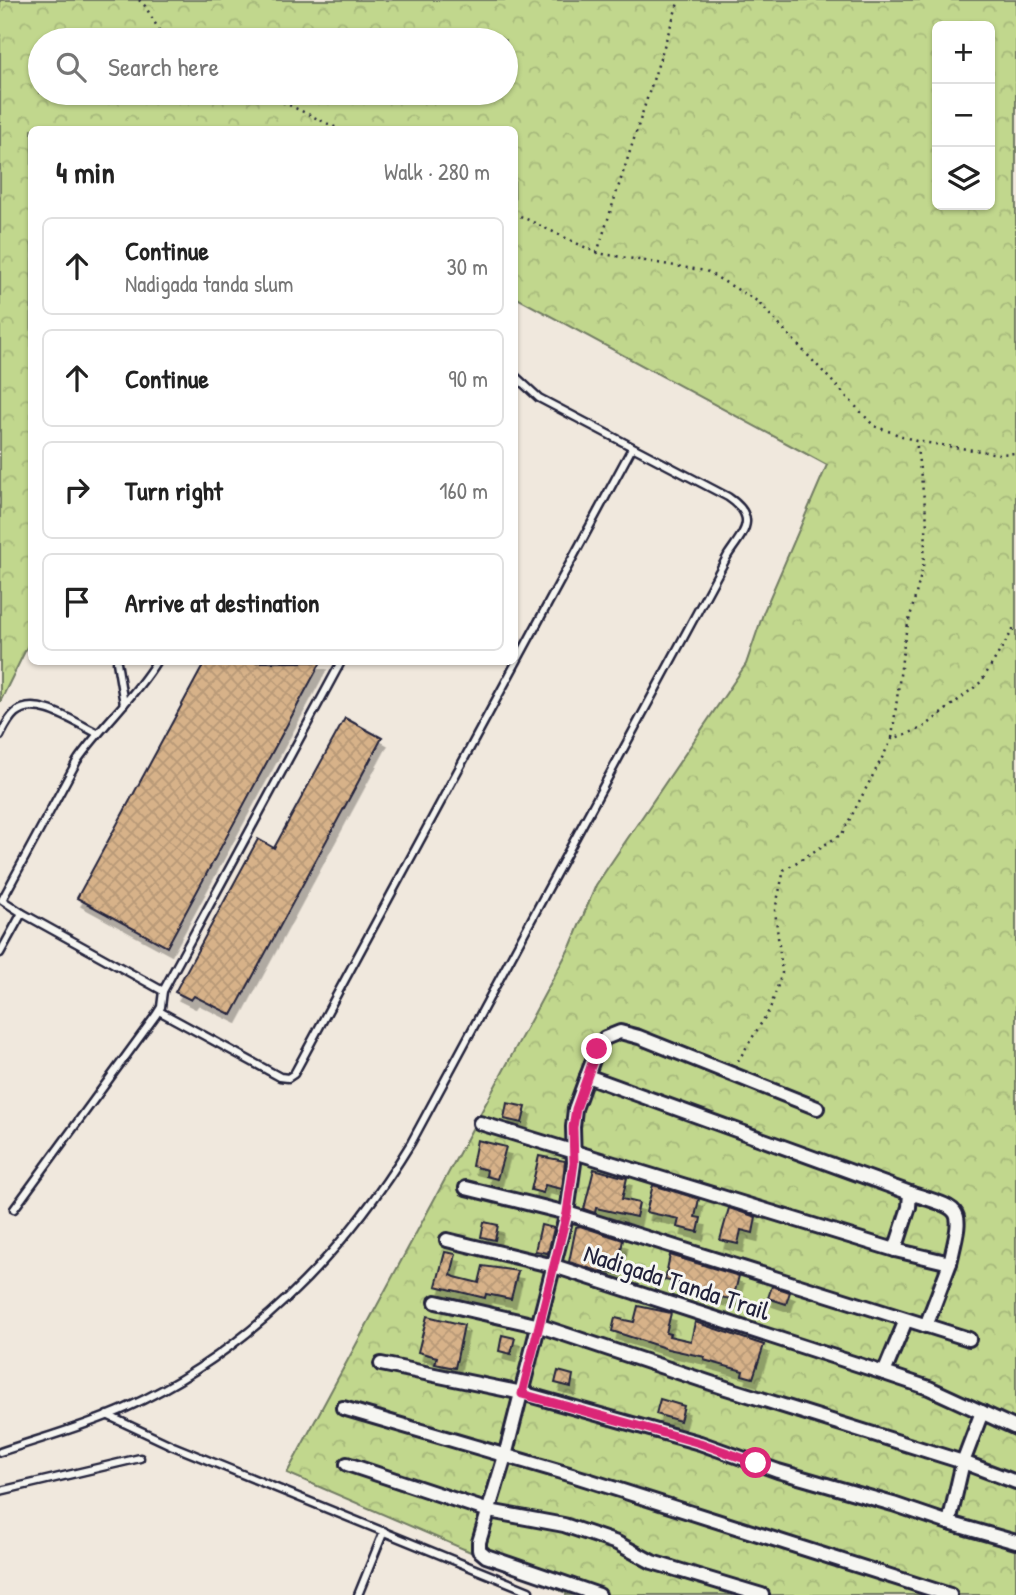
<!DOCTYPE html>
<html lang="en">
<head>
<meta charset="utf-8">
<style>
  body { margin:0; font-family:"Patrick Hand",sans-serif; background:#f6f6f6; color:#222 }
  .controls { position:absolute; right:21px; top:21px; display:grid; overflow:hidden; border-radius:10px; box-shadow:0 2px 5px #0004 }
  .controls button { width:63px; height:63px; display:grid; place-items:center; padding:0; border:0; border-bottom:2px solid #e0e0e0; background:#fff; color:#222; font:35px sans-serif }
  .stop { position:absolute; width:21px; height:21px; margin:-16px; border:5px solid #db2777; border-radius:50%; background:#fff }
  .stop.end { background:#db2777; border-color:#fff; box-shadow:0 2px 7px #0008 }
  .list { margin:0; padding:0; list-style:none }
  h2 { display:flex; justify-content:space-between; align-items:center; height:91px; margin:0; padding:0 28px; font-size:30px }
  h2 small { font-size:23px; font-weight:400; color:#767676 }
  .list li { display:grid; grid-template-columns:46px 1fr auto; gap:21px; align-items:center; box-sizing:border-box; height:98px; margin:0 14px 14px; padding:0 14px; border:2px solid #e0e0e0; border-radius:10px }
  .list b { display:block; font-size:26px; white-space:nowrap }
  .list p { margin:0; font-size:23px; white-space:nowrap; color:#767676 }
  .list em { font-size:23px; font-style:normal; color:#767676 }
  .icon { flex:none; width:38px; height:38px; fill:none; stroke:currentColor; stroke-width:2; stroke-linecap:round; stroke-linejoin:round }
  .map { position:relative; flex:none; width:1016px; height:1595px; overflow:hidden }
  .search { position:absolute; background:#fff; box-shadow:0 2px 5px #0004; left:28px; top:28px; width:490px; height:77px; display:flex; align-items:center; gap:18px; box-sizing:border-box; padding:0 24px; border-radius:38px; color:#767676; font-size:26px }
  .panel { position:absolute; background:#fff; box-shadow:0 2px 5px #0004; left:28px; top:126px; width:490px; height:539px; border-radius:10px }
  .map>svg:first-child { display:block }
</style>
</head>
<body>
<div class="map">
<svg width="1016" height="1595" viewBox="0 0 1016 1595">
  <defs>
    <pattern id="forest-crowns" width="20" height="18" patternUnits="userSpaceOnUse" patternTransform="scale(1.75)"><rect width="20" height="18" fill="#c1d78d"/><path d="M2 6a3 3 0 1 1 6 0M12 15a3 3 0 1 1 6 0" fill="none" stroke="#a6b87b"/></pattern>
    <pattern id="building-cross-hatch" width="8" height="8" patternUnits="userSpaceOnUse" patternTransform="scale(1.75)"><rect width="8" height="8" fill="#d7b289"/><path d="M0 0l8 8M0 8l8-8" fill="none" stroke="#b89977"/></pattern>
    <filter id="shadow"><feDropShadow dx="4.5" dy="8" stdDeviation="0" flood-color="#0004"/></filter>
  </defs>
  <rect width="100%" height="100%" fill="#f0e8dd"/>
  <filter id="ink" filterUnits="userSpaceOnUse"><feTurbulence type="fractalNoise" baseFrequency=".0143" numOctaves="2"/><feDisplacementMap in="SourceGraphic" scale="14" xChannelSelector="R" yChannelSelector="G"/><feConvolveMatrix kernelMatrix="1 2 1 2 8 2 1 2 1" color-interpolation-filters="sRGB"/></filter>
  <g filter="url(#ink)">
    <!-- forest -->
    <path fill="url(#forest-crowns)" stroke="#727c64" stroke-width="2" fill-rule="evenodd" d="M0 0H1016V1595H566V1593L287 1473 571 945 596 885 746 664 764 611 827 465 515 297 514 130H32L31 639 0 702ZM937 26H990V205H937ZM40 40H506V93H40Z"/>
    <!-- building -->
    <g fill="url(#building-cross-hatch)" stroke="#22223b" stroke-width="2" filter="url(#shadow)">
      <polygon points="205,662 321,662 167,947 77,898"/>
      <polygon points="345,718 382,738 232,1015 194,996 191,1000 175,992 258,839 274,848"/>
      <polygon points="507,1103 526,1107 522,1123 504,1119"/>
      <polygon points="477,1140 506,1147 497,1179 486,1176 487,1170 472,1166"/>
      <polygon points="539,1156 565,1161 562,1189 545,1185 543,1193 531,1190"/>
      <polygon points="594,1169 627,1178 622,1199 639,1203 636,1217 596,1208 595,1213 584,1209"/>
      <polygon points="653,1185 699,1199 695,1217 701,1218 698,1232 677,1227 679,1219 646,1212"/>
      <polygon points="729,1208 756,1217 753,1233 741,1230 738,1244 720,1240"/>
      <polygon points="484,1222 498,1225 495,1240 481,1237"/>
      <polygon points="541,1225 554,1228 548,1253 535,1251"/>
      <polygon points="580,1226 623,1240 616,1273 598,1271 569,1262 576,1227"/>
      <polygon points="445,1252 456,1254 451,1275 455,1277 479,1283 483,1266 518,1271 511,1299 486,1294 485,1298 436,1286"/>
      <polygon points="670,1255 739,1276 733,1299 703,1295 686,1289 687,1285 665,1280"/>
      <polygon points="772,1286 790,1292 786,1304 768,1298"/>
      <polygon points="638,1306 671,1313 666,1333 670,1334 669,1336 691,1341 695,1322 764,1345 753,1378 742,1375 743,1371 704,1360 705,1357 668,1349 612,1331 615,1318 634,1322"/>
      <polygon points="427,1316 464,1325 455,1368 435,1364 437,1357 418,1352"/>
      <polygon points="502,1335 515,1338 511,1354 499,1351"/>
      <polygon points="558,1371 573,1375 571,1387 555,1383"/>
      <polygon points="660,1399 684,1406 680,1421 656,1414"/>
    </g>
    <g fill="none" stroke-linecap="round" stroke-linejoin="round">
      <defs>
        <g id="service">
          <polyline points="117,662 124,704"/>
          <path d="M0 736C4 728 8 719 15 713 36 695 76 723 97 733"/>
          <polyline points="22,913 163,991"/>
          <path d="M0 953 22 913 2 900 77 761C101 726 134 698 156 662"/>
          <polyline points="159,1011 280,1077 288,1078 294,1074 632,448"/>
          <polyline points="14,1209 156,1015 161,1007 163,991 341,662"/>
          <polyline points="107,1415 173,1446 529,1591"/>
          <path d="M0 1452C42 1438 86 1426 126 1408 247 1353 343 1255 411 1143L728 555C744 531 759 518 728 497L539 398 514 375"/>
          <polyline points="0,1491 140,1458"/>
          <polyline points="358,1595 384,1531"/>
        </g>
        <g id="minor">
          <polyline points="587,1076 910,1193 909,1207 895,1250"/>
          <polyline points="480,1123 895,1250 950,1263 926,1326"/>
          <polyline points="466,1188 567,1213 969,1339"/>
          <path d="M910 1193C965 1211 963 1206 950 1263"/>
          <polyline points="447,1240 554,1266 884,1373 929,1388 1016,1428"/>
          <polyline points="436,1302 540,1326 726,1388 963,1462 1016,1482"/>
          <polyline points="381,1364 522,1393 700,1443 778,1471 893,1504 949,1523 963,1462 982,1412"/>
          <polyline points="884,1373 906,1320"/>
          <polyline points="343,1408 572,1475 950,1595"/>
          <polyline points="347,1464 489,1511 564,1525 617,1543 652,1562 762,1595"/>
          <polyline points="949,1523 1016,1542"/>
          <polyline points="599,1595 486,1556 479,1550 479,1542 505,1456 567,1213 574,1163 573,1127 575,1109 597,1049 605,1038 620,1032 639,1037 817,1108"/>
        </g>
      </defs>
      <!-- service casing -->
      <use href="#service" stroke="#22223b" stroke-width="11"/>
      <!-- minor casing -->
      <use href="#minor" stroke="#22223b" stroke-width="18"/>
      <!-- path -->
      <g stroke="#22223b" stroke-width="2.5" stroke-dasharray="2 5" stroke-linecap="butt">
        <polyline points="139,0 145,6 165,40"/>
        <polyline points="264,93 341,130"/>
        <polyline points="514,213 597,253 706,271 757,301 874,426 916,441 999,454 1016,453"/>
        <polyline points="597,253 679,0"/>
        <polyline points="892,738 905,636 923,567 927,520 916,441"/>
        <polyline points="738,1061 770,1009 782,973 775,910 784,870 842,834 892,739 923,728 981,682 1016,625"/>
      </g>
      <!-- service -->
      <use href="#service" stroke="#f6f6f2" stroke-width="6"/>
      <!-- minor -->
      <use href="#minor" stroke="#f6f6f2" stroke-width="12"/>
    </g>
  </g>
  <g fill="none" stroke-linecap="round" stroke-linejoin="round" filter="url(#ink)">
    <!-- route -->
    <polyline stroke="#db2777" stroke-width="9" points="597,1049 576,1109 573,1127 574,1163 567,1213 522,1394 700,1443 756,1463"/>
  </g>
  <g text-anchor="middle" stroke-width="6" stroke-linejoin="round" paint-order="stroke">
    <!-- street labels -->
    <g font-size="26" fill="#22223b" stroke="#f6f6f2">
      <text transform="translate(677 1282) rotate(18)" y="9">Nadigada Tanda Trail</text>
    </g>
  </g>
</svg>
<div class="controls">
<button>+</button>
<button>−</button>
<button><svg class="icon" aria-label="layers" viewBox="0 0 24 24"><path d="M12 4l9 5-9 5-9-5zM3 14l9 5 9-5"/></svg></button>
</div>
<div class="stop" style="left:756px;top:1463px"></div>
<div class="stop end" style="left:597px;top:1049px"></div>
<div class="search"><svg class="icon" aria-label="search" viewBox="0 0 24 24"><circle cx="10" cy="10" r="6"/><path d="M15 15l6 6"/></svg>Search here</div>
<section class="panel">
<h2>4 min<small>Walk · 280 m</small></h2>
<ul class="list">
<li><svg class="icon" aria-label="ahead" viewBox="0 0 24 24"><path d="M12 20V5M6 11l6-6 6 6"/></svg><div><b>Continue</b><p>Nadigada tanda slum</p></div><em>30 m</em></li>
<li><svg class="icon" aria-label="ahead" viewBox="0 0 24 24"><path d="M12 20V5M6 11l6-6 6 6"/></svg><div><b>Continue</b></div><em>90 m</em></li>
<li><svg class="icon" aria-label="right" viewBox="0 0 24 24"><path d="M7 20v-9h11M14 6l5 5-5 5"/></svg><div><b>Turn right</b></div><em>160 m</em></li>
<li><svg class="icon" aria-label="arrive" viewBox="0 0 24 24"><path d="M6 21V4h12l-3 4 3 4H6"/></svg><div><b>Arrive at destination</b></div></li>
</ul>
</section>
</div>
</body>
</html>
